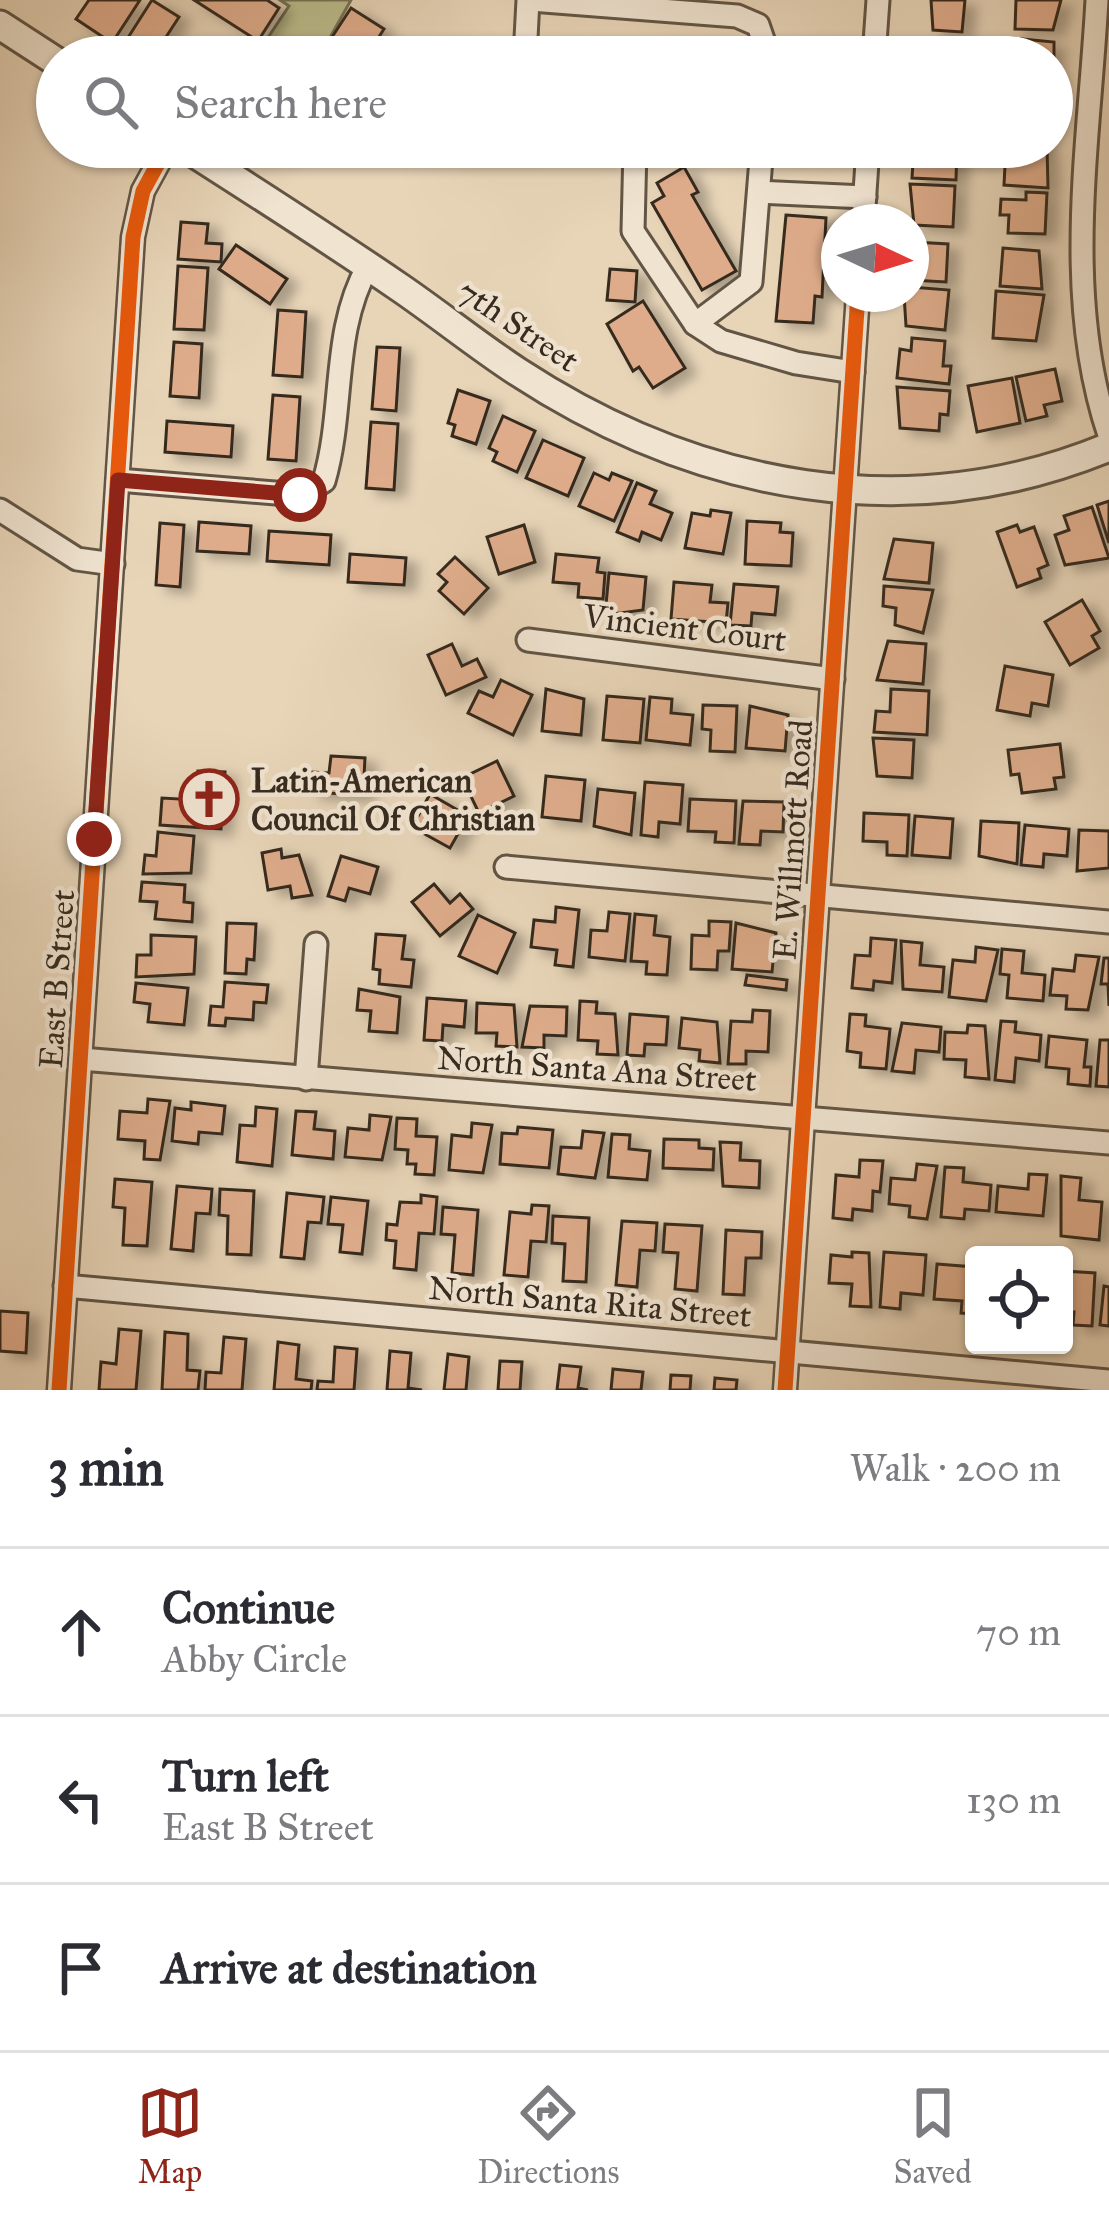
<!DOCTYPE html>
<html lang="en">
<head>
<meta charset="utf-8">
<style>
  body { margin:0; font-family:"IM FELL Great Primer",serif; background:#f2f2f3; color:#2b2b33 }
  .controls { position:absolute; right:36px; bottom:36px; display:grid; overflow:hidden; border-radius:12px; box-shadow:0 3px 9px #0004 }
  .controls button { width:108px; height:108px; display:grid; place-items:center; padding:0; border:0; border-bottom:3px solid #e1e1e2; background:#fff; color:#2b2b33; font:60px sans-serif }
  .compass { position:absolute; left:821px; top:204px; width:108px; height:108px; border-radius:50%; background:#fff; box-shadow:0 3px 9px #0004; rotate:94deg }
  .stop { position:absolute; width:36px; height:36px; margin:-27px; border:9px solid #8f2418; border-radius:50%; background:#fff }
  .stop.end { background:#8f2418; border-color:#fff; box-shadow:0 3px 12px #0008 }
  .list { margin:0; padding:0; list-style:none }
  h2 { display:flex; justify-content:space-between; align-items:center; height:156px; margin:0; padding:0 48px; font-size:51px }
  h2 small { font-size:39px; font-weight:400; color:#7c7c81 }
  .list li { display:grid; grid-template-columns:78px 1fr auto; gap:36px; align-items:center; box-sizing:border-box; height:168px; padding:0 48px; border-top:3px solid #e1e1e2 }
  .list b { display:block; font-size:45px; white-space:nowrap }
  .list p { margin:0; font-size:39px; white-space:nowrap; color:#7c7c81 }
  .list em { font-size:39px; font-style:normal; color:#7c7c81 }
  .icon { flex:none; width:66px; height:66px; fill:none; stroke:currentColor; stroke-width:2; stroke-linecap:round; stroke-linejoin:round }
  .map { position:relative; flex:none; width:1109px; height:1390px; overflow:hidden }
  .search { position:absolute; background:#fff; box-shadow:0 3px 9px #0004; left:36px; right:36px; top:36px; height:132px; display:flex; align-items:center; gap:30px; box-sizing:border-box; padding:0 42px; border-radius:66px; color:#7c7c81; font-size:45px }
  .sheet { height:660px; background:#fff }
  nav { display:flex; justify-content:space-around; align-items:center; box-sizing:border-box; height:168px; border-top:3px solid #e1e1e2; background:#fff; font-size:33px; color:#7c7c81 }
  nav a { display:grid; justify-items:center; gap:6px }
  nav .on { color:#8f2418 }
  .map>svg:first-child { display:block }
</style>
</head>
<body>
<div class="map">
<svg width="1109" height="1390" viewBox="0 0 1109 1390">
  <defs>
    <filter id="shadow"><feDropShadow dx="11" dy="6" stdDeviation="6" flood-color="#0004"/></filter>
  </defs>
  <rect width="100%" height="100%" fill="#e8d5b8"/>
  <filter id="stains"><feTurbulence type="fractalNoise" baseFrequency=".00167" numOctaves="4"/><feColorMatrix values="0 0 0 0 .2 0 0 0 0 .09 0 0 0 0 .02 0 0 0 .5 -.17"/></filter>
  <radialGradient id="worn" r=".72"><stop offset=".6" stop-color="#630" stop-opacity="0"/><stop offset="1" stop-color="#630" stop-opacity=".3"/></radialGradient>
  <!-- green -->
  <polygon fill="#bbbc8b" stroke="#787355" stroke-width="3" points="280,0 351,0 319,57 255,57 289,6"/>
  <!-- building -->
  <g fill="#deac8b" stroke="#362a1f" stroke-width="3" filter="url(#shadow)">
    <polygon points="89,0 140,0 112,43 76,19"/>
    <polygon points="152,0 179,17 153,57 138,57 122,47"/>
    <polygon points="194,0 267,0 279,8 258,41"/>
    <polygon points="931,0 965,0 962,32 933,30"/>
    <polygon points="1016,0 1061,0 1053,30 1015,29"/>
    <polygon points="351,8 384,29 366,57 319,57"/>
    <polygon points="1012,38 1054,42 1054,86 1052,57 1010,57"/>
    <polygon points="392,39 420,57 380,57"/>
    <polygon points="926,39 963,42 961,57 925,57"/>
    <polygon points="914,147 957,147 956,180 912,178"/>
    <polygon points="1006,147 1047,147 1048,188 1004,185"/>
    <polygon points="684,167 698,192 692,195 736,271 702,290 652,203 664,196 657,183"/>
    <polygon points="910,184 955,186 953,227 914,225"/>
    <polygon points="1026,192 1047,193 1045,234 1008,233 1009,215 1000,215 1001,199 1026,200"/>
    <polygon points="786,215 826,218 822,297 815,296 813,323 776,321"/>
    <polygon points="181,222 208,224 206,243 222,244 221,262 178,259"/>
    <polygon points="914,242 948,244 946,282 911,280"/>
    <polygon points="236,245 287,279 270,304 219,269"/>
    <polygon points="1003,248 1039,251 1042,289 1000,286"/>
    <polygon points="178,266 208,268 204,330 174,329"/>
    <polygon points="610,269 637,271 635,302 607,300"/>
    <polygon points="911,287 949,290 945,330 906,326 904,294 911,294"/>
    <polygon points="996,291 1044,295 1036,341 993,338"/>
    <polygon points="643,301 685,368 653,388 639,367 633,371 607,324"/>
    <polygon points="278,310 306,312 302,377 273,375"/>
    <polygon points="912,338 945,341 943,366 951,366 949,384 897,378 900,349 911,351"/>
    <polygon points="174,342 202,344 199,398 170,396"/>
    <polygon points="377,347 400,348 396,411 372,409"/>
    <polygon points="1055,369 1062,401 1044,405 1047,416 1026,421 1016,377"/>
    <polygon points="1012,378 1020,423 977,432 968,386"/>
    <polygon points="897,387 950,391 948,415 940,414 939,431 900,428"/>
    <polygon points="458,390 490,401 476,444 452,436 455,425 448,423"/>
    <polygon points="273,395 300,397 296,461 268,459"/>
    <polygon points="503,416 535,431 517,472 493,461 497,452 489,448"/>
    <polygon points="167,421 233,426 231,457 165,452"/>
    <polygon points="371,422 398,424 394,490 366,488"/>
    <polygon points="543,440 584,458 568,496 526,478"/>
    <polygon points="594,473 609,480 612,473 632,481 614,521 579,506"/>
    <polygon points="637,483 656,491 650,504 672,513 661,540 642,532 639,541 617,532"/>
    <polygon points="1109,501 1109,543 1097,505"/>
    <polygon points="1092,507 1109,558 1065,565 1055,535 1069,530 1064,516"/>
    <polygon points="711,510 731,513 723,554 685,548 692,513 710,516"/>
    <polygon points="747,521 781,523 780,532 793,533 791,566 745,564"/>
    <polygon points="199,522 251,526 249,554 197,551"/>
    <polygon points="160,523 184,525 180,587 156,585"/>
    <polygon points="524,525 535,562 499,574 487,537"/>
    <polygon points="1017,525 1020,532 1034,527 1048,565 1038,569 1041,578 1017,587 997,532"/>
    <polygon points="269,531 331,535 329,565 267,561"/>
    <polygon points="894,539 933,543 929,583 884,579"/>
    <polygon points="350,554 406,558 404,585 348,582"/>
    <polygon points="556,554 599,558 597,572 605,573 603,599 578,597 579,584 553,582"/>
    <polygon points="455,557 488,588 464,614 439,591 447,582 438,574"/>
    <polygon points="609,573 646,577 643,610 605,615"/>
    <polygon points="674,582 712,585 710,602 728,603 726,623 671,619"/>
    <polygon points="734,584 778,587 775,615 752,613 751,626 730,625"/>
    <polygon points="884,586 933,590 923,633 895,625 896,608 883,606"/>
    <polygon points="1082,600 1100,631 1092,636 1099,648 1070,665 1045,622"/>
    <polygon points="888,641 926,644 923,684 877,680"/>
    <polygon points="452,644 462,666 477,659 486,677 446,695 428,655"/>
    <polygon points="1005,666 1053,675 1048,706 1032,703 1030,716 997,710"/>
    <polygon points="501,680 532,695 513,735 468,713 479,691 493,697"/>
    <polygon points="546,689 584,699 581,735 542,731"/>
    <polygon points="891,689 929,691 927,735 874,732 876,711 890,712"/>
    <polygon points="607,696 644,699 640,743 603,740"/>
    <polygon points="650,697 672,699 671,713 693,715 690,745 646,740"/>
    <polygon points="703,705 737,706 735,752 710,751 711,730 702,729"/>
    <polygon points="750,706 788,715 785,751 746,748"/>
    <polygon points="873,738 914,740 912,778 877,776"/>
    <polygon points="1060,744 1064,777 1054,778 1056,789 1022,793 1019,774 1011,775 1008,750"/>
    <polygon points="331,756 365,758 363,795 310,792 312,772 329,773"/>
    <polygon points="497,761 514,796 479,813 462,778"/>
    <polygon points="198,771 225,772 221,829 160,825 162,798 196,800"/>
    <polygon points="546,776 585,780 581,821 542,817"/>
    <polygon points="645,782 683,785 680,824 659,822 658,837 641,835"/>
    <polygon points="598,789 635,793 631,835 594,826"/>
    <polygon points="430,794 468,816 450,848 412,827"/>
    <polygon points="690,799 736,801 734,843 715,842 716,832 688,831"/>
    <polygon points="743,801 784,802 783,832 761,831 760,845 739,844"/>
    <polygon points="864,813 909,815 907,856 887,855 887,842 863,841"/>
    <polygon points="915,816 953,819 950,858 912,855"/>
    <polygon points="981,821 1019,823 1017,864 979,856"/>
    <polygon points="1025,825 1069,829 1067,856 1044,854 1043,867 1021,865"/>
    <polygon points="1079,830 1109,831 1109,868 1077,871"/>
    <polygon points="158,832 194,836 191,873 143,874 145,855 156,856"/>
    <polygon points="281,849 282,858 299,855 312,895 292,898 290,886 268,890 262,853"/>
    <polygon points="341,856 378,867 370,894 349,888 345,901 328,896"/>
    <polygon points="142,882 185,885 184,902 193,903 192,922 155,919 157,902 140,901"/>
    <polygon points="434,884 450,903 460,894 473,909 440,936 412,902"/>
    <polygon points="556,907 579,910 573,967 555,965 557,950 531,947 534,920 555,922"/>
    <polygon points="609,912 630,914 625,961 589,957 591,930 607,931"/>
    <polygon points="635,914 656,916 654,935 670,937 667,975 646,974 647,962 631,961"/>
    <polygon points="478,915 515,933 497,973 459,956"/>
    <polygon points="709,921 731,922 729,951 718,951 717,970 691,969 692,935 709,936"/>
    <polygon points="227,923 256,924 254,960 247,959 246,974 225,973"/>
    <polygon points="736,923 776,933 772,972 732,969"/>
    <polygon points="376,934 405,936 402,959 414,960 411,987 379,984 380,970 373,969"/>
    <polygon points="151,935 196,937 194,974 136,977 137,955 151,955"/>
    <polygon points="871,938 896,940 892,983 874,981 873,990 852,988 855,955 870,956"/>
    <polygon points="901,941 922,943 920,965 944,967 942,992 903,989"/>
    <polygon points="976,947 998,950 986,1001 949,997 953,960 975,962"/>
    <polygon points="1002,949 1024,951 1022,973 1045,975 1043,1001 1007,998 1009,975 1000,974"/>
    <polygon points="1076,955 1099,957 1088,1010 1066,1009 1067,996 1050,995 1053,969 1074,971"/>
    <polygon points="1104,958 1109,958 1109,1006 1108,984 1101,984"/>
    <polygon points="747,975 787,980 786,990 745,985"/>
    <polygon points="225,982 268,985 266,1003 254,1002 253,1020 226,1018 225,1026 209,1025 211,1006 223,1007"/>
    <polygon points="136,983 188,988 184,1025 148,1022 150,1004 134,1002"/>
    <polygon points="359,989 400,997 397,1033 369,1031 371,1011 357,1010"/>
    <polygon points="427,998 466,1001 464,1027 443,1025 442,1041 424,1040"/>
    <polygon points="580,1001 597,1002 596,1013 615,1014 618,1055 597,1054 598,1041 578,1040"/>
    <polygon points="477,1003 514,1005 517,1047 496,1046 497,1033 476,1033"/>
    <polygon points="530,1006 567,1007 566,1036 544,1035 544,1048 522,1047"/>
    <polygon points="753,1010 770,1011 768,1052 746,1051 746,1064 728,1064 731,1021 752,1022"/>
    <polygon points="630,1014 668,1017 666,1045 645,1044 644,1056 627,1055"/>
    <polygon points="850,1014 866,1015 865,1026 890,1029 886,1069 860,1067 861,1053 847,1051"/>
    <polygon points="682,1018 717,1022 720,1063 699,1061 700,1050 679,1048"/>
    <polygon points="1001,1021 1016,1022 1015,1032 1041,1035 1039,1061 1016,1058 1014,1082 995,1080"/>
    <polygon points="902,1023 941,1027 939,1052 916,1050 914,1073 892,1071"/>
    <polygon points="968,1025 985,1026 989,1079 965,1077 966,1060 944,1059 945,1032 967,1033"/>
    <polygon points="1049,1036 1087,1040 1084,1067 1091,1067 1090,1086 1068,1084 1069,1069 1046,1067"/>
    <polygon points="1100,1040 1109,1040 1109,1087 1096,1086"/>
    <polygon points="148,1099 170,1101 160,1160 144,1159 145,1141 118,1139 120,1111 147,1113"/>
    <polygon points="191,1102 225,1106 222,1134 199,1132 198,1144 172,1141 175,1108 191,1110"/>
    <polygon points="256,1107 277,1109 272,1166 237,1162 240,1125 255,1126"/>
    <polygon points="296,1111 316,1112 314,1129 335,1131 333,1159 292,1155"/>
    <polygon points="370,1115 391,1117 382,1160 345,1157 348,1128 369,1130"/>
    <polygon points="397,1118 417,1119 416,1136 437,1137 434,1175 415,1174 416,1164 407,1164 408,1150 395,1149"/>
    <polygon points="472,1123 492,1125 483,1173 449,1170 452,1135 471,1137"/>
    <polygon points="518,1127 553,1130 549,1168 500,1164 502,1133 517,1134"/>
    <polygon points="583,1131 604,1133 595,1178 558,1174 561,1147 581,1148"/>
    <polygon points="612,1134 630,1135 629,1149 650,1151 647,1180 608,1177"/>
    <polygon points="664,1139 699,1140 699,1148 714,1149 713,1170 663,1168"/>
    <polygon points="720,1142 741,1143 740,1160 760,1161 759,1188 723,1186"/>
    <polygon points="860,1160 883,1161 880,1192 873,1191 872,1211 853,1209 852,1220 833,1218 836,1175 859,1177"/>
    <polygon points="917,1164 937,1166 927,1219 909,1217 910,1206 889,1204 891,1178 915,1180"/>
    <polygon points="945,1167 964,1168 963,1182 991,1185 989,1211 965,1209 964,1219 941,1217"/>
    <polygon points="1029,1174 1047,1175 1043,1216 996,1212 998,1186 1028,1189"/>
    <polygon points="1061,1176 1081,1178 1079,1200 1102,1202 1099,1240 1061,1236"/>
    <polygon points="115,1179 152,1182 147,1246 123,1245 125,1208 113,1207"/>
    <polygon points="177,1186 212,1189 210,1214 196,1213 193,1251 171,1249"/>
    <polygon points="220,1189 254,1191 251,1255 227,1254 228,1216 219,1215"/>
    <polygon points="287,1193 324,1197 321,1223 308,1222 304,1259 281,1257"/>
    <polygon points="421,1195 437,1197 434,1234 419,1233 416,1270 394,1268 396,1241 386,1240 387,1224 397,1225 400,1202 421,1203"/>
    <polygon points="331,1197 368,1201 362,1254 340,1252 343,1225 328,1224"/>
    <polygon points="532,1205 549,1206 546,1242 531,1241 528,1277 504,1275 510,1212 531,1214"/>
    <polygon points="443,1207 478,1210 473,1275 452,1273 455,1235 441,1234"/>
    <polygon points="553,1216 589,1218 586,1282 563,1281 565,1244 552,1243"/>
    <polygon points="622,1221 657,1223 655,1251 640,1250 637,1287 616,1285"/>
    <polygon points="665,1224 702,1226 697,1291 675,1289 678,1253 663,1252"/>
    <polygon points="726,1230 762,1232 761,1258 746,1258 744,1295 723,1294"/>
    <polygon points="852,1252 869,1253 871,1307 850,1306 852,1284 829,1283 831,1255 852,1257"/>
    <polygon points="884,1252 926,1255 923,1295 901,1293 900,1309 880,1307"/>
    <polygon points="937,1264 974,1267 974,1314 961,1313 962,1301 934,1299"/>
    <polygon points="1064,1271 1095,1273 1092,1326 1073,1325 1074,1312 1064,1312"/>
    <polygon points="1104,1286 1109,1287 1109,1326 1100,1325"/>
    <polygon points="0,1311 28,1313 26,1353 0,1351"/>
    <polygon points="119,1329 141,1331 136,1390 99,1390 101,1362 116,1364"/>
    <polygon points="165,1332 188,1334 187,1370 200,1371 198,1390 162,1390"/>
    <polygon points="224,1337 246,1339 242,1390 205,1390 206,1372 221,1373"/>
    <polygon points="278,1342 299,1345 296,1379 312,1381 311,1390 274,1390"/>
    <polygon points="335,1347 357,1349 354,1390 317,1390 318,1381 333,1382"/>
    <polygon points="390,1351 411,1353 408,1388 422,1390 387,1390"/>
    <polygon points="448,1354 469,1357 466,1390 444,1390"/>
    <polygon points="500,1361 522,1362 520,1390 498,1390"/>
    <polygon points="560,1365 581,1367 578,1388 588,1390 557,1390"/>
    <polygon points="613,1369 643,1372 641,1390 611,1390"/>
    <polygon points="671,1375 691,1376 690,1390 670,1390"/>
    <polygon points="715,1378 737,1380 736,1390 714,1390"/>
  </g>
  <g fill="none" stroke-linecap="round" stroke-linejoin="round">
    <defs>
      <g id="minor">
        <polyline points="531,0 737,16 758,25 769,57"/>
        <path d="M1097 0C1089 145 1062 295 1109 435"/>
        <polyline points="525,57 528,0"/>
        <polyline points="874,57 878,0"/>
        <polyline points="635,147 633,231 695,324 721,341 796,363 853,372"/>
        <polyline points="759,192 865,197"/>
        <polyline points="863,222 868,147"/>
        <polyline points="695,324 751,282 762,147"/>
        <path d="M118 480 300 495 324 481C345 409 331 332 368 266"/>
        <polyline points="0,510 77,559 113,564"/>
        <polyline points="528,640 833,679"/>
        <polyline points="506,867 1109,922"/>
        <polyline points="81,1059 1109,1143"/>
        <polyline points="306,1079 316,944"/>
        <polyline points="65,1286 1109,1381"/>
        <polyline points="59,1390 133,237 143,191 167,147"/>
        <polyline points="785,1390 858,294"/>
      </g>
      <g id="tertiary">
        <polyline points="0,25 57,62"/>
        <path d="M185 147C257 193 329 239 399 287 440 315 478 346 518 372 697 489 908 530 1109 447"/>
      </g>
    </defs>
    <!-- minor casing -->
    <use href="#minor" stroke="#625545" stroke-width="27"/>
    <!-- tertiary casing -->
    <use href="#tertiary" stroke="#625545" stroke-width="33"/>
    <!-- minor -->
    <use href="#minor" stroke="#f0e4d1" stroke-width="21"/>
    <!-- tertiary -->
    <use href="#tertiary" stroke="#f0e4d1" stroke-width="27"/>
    <defs>
      <g id="cycleway">
        <polyline points="59,1390 133,237 143,191 167,147"/>
        <polyline points="785,1390 858,294"/>
      </g>
    </defs>
    <!-- cycleway casing -->
    <use href="#cycleway" stroke="#f0e4d1" stroke-width="22"/>
    <!-- cycleway -->
    <use href="#cycleway" stroke="#e8590c" stroke-width="15"/>
  </g>
  <g fill="none" stroke-linecap="round" stroke-linejoin="round">
    <!-- route -->
    <polyline stroke="#8f2418" stroke-width="15" points="94,839 118,480 300,495"/>
  </g>
  <!-- icons -->
  <defs>
    <symbol id="church-ring" viewBox="-11 -11 22 22"><circle r="9.5" fill="#f0e4d1" stroke="#8f2418" stroke-width="1.5"/><path d="M-1.2-6h2.4v3.5h3.3v2.4h-3.3V6h-2.4V-.1h-3.3v-2.4h3.3Z" fill="#8f2418"/></symbol>
  </defs>
  <g fill-rule="evenodd">
    <use href="#church-ring" x="176" y="766" width="66" height="66"/>
  </g>
  <g text-anchor="middle" stroke-width="9" stroke-linejoin="round" paint-order="stroke">
    <!-- street labels -->
    <g font-size="33" fill="#362a1f" stroke="#f0e4d1">
      <text transform="translate(519 325) rotate(34)" y="12">7th Street</text>
      <text transform="translate(685 627) rotate(7)" y="12">Vincient Court</text>
      <text transform="translate(792 840) rotate(-86)" y="12">E. Willmott Road</text>
      <text transform="translate(56 979) rotate(-86)" y="12">East B Street</text>
      <text transform="translate(597 1068) rotate(4)" y="12">North Santa Ana Street</text>
      <text transform="translate(590 1301) rotate(5)" y="12">North Santa Rita Street</text>
    </g>
    <!-- poi labels -->
    <g font-size="33" font-weight="bold" fill="#362a1f" stroke="#f0e4d1" text-anchor="start">
      <text x="251" y="792">Latin-American<tspan x="251" dy="38">Council Of Christian</tspan></text>
    </g>
  </g>
  <rect width="100%" height="100%" filter="url(#stains)"/>
  <rect width="100%" height="100%" fill="url(#worn)"/>
</svg>
<div class="controls">
<button><svg class="icon" aria-label="locate" viewBox="0 0 24 24"><circle cx="12" cy="12" r="6"/><path d="M12 2v4M12 18v4M2 12h4M18 12h4"/></svg></button>
</div>
<svg class="compass" viewBox="-18 -18 36 36"><path d="M0-13l5 13h-10z" fill="#e53935"/><path d="M0 13l5-13h-10z" fill="#7c7c81"/></svg>
<div class="stop" style="left:300px;top:495px"></div>
<div class="stop end" style="left:94px;top:839px"></div>
<div class="search"><svg class="icon" aria-label="search" viewBox="0 0 24 24"><circle cx="10" cy="10" r="6"/><path d="M15 15l6 6"/></svg>Search here</div>
</div>
<section class="sheet">
<h2>3 min<small>Walk · 200 m</small></h2>
<ul class="list">
<li><svg class="icon" aria-label="ahead" viewBox="0 0 24 24"><path d="M12 20V5M6 11l6-6 6 6"/></svg><div><b>Continue</b><p>Abby Circle</p></div><em>70 m</em></li>
<li><svg class="icon" aria-label="left" viewBox="0 0 24 24"><path d="M17 20v-9H6M10 6l-5 5 5 5"/></svg><div><b>Turn left</b><p>East B Street</p></div><em>130 m</em></li>
<li><svg class="icon" aria-label="arrive" viewBox="0 0 24 24"><path d="M6 21V4h12l-3 4 3 4H6"/></svg><div><b>Arrive at destination</b></div></li>
</ul>
</section>
<nav>
<a class="on"><svg class="icon" aria-label="map" viewBox="0 0 24 24"><path d="M3 6l6-2 6 2 6-2v14l-6 2-6-2-6 2zM9 4v14M15 6v14"/></svg>Map</a>
<a><svg class="icon" aria-label="directions" viewBox="0 0 24 24"><path d="M12 3l9 9-9 9-9-9zM9 14v-3h6M13 9l2 2-2 2"/></svg>Directions</a>
<a><svg class="icon" aria-label="saved" viewBox="0 0 24 24"><path d="M7 4h10v16l-5-4-5 4z"/></svg>Saved</a>
</nav>
</body>
</html>
